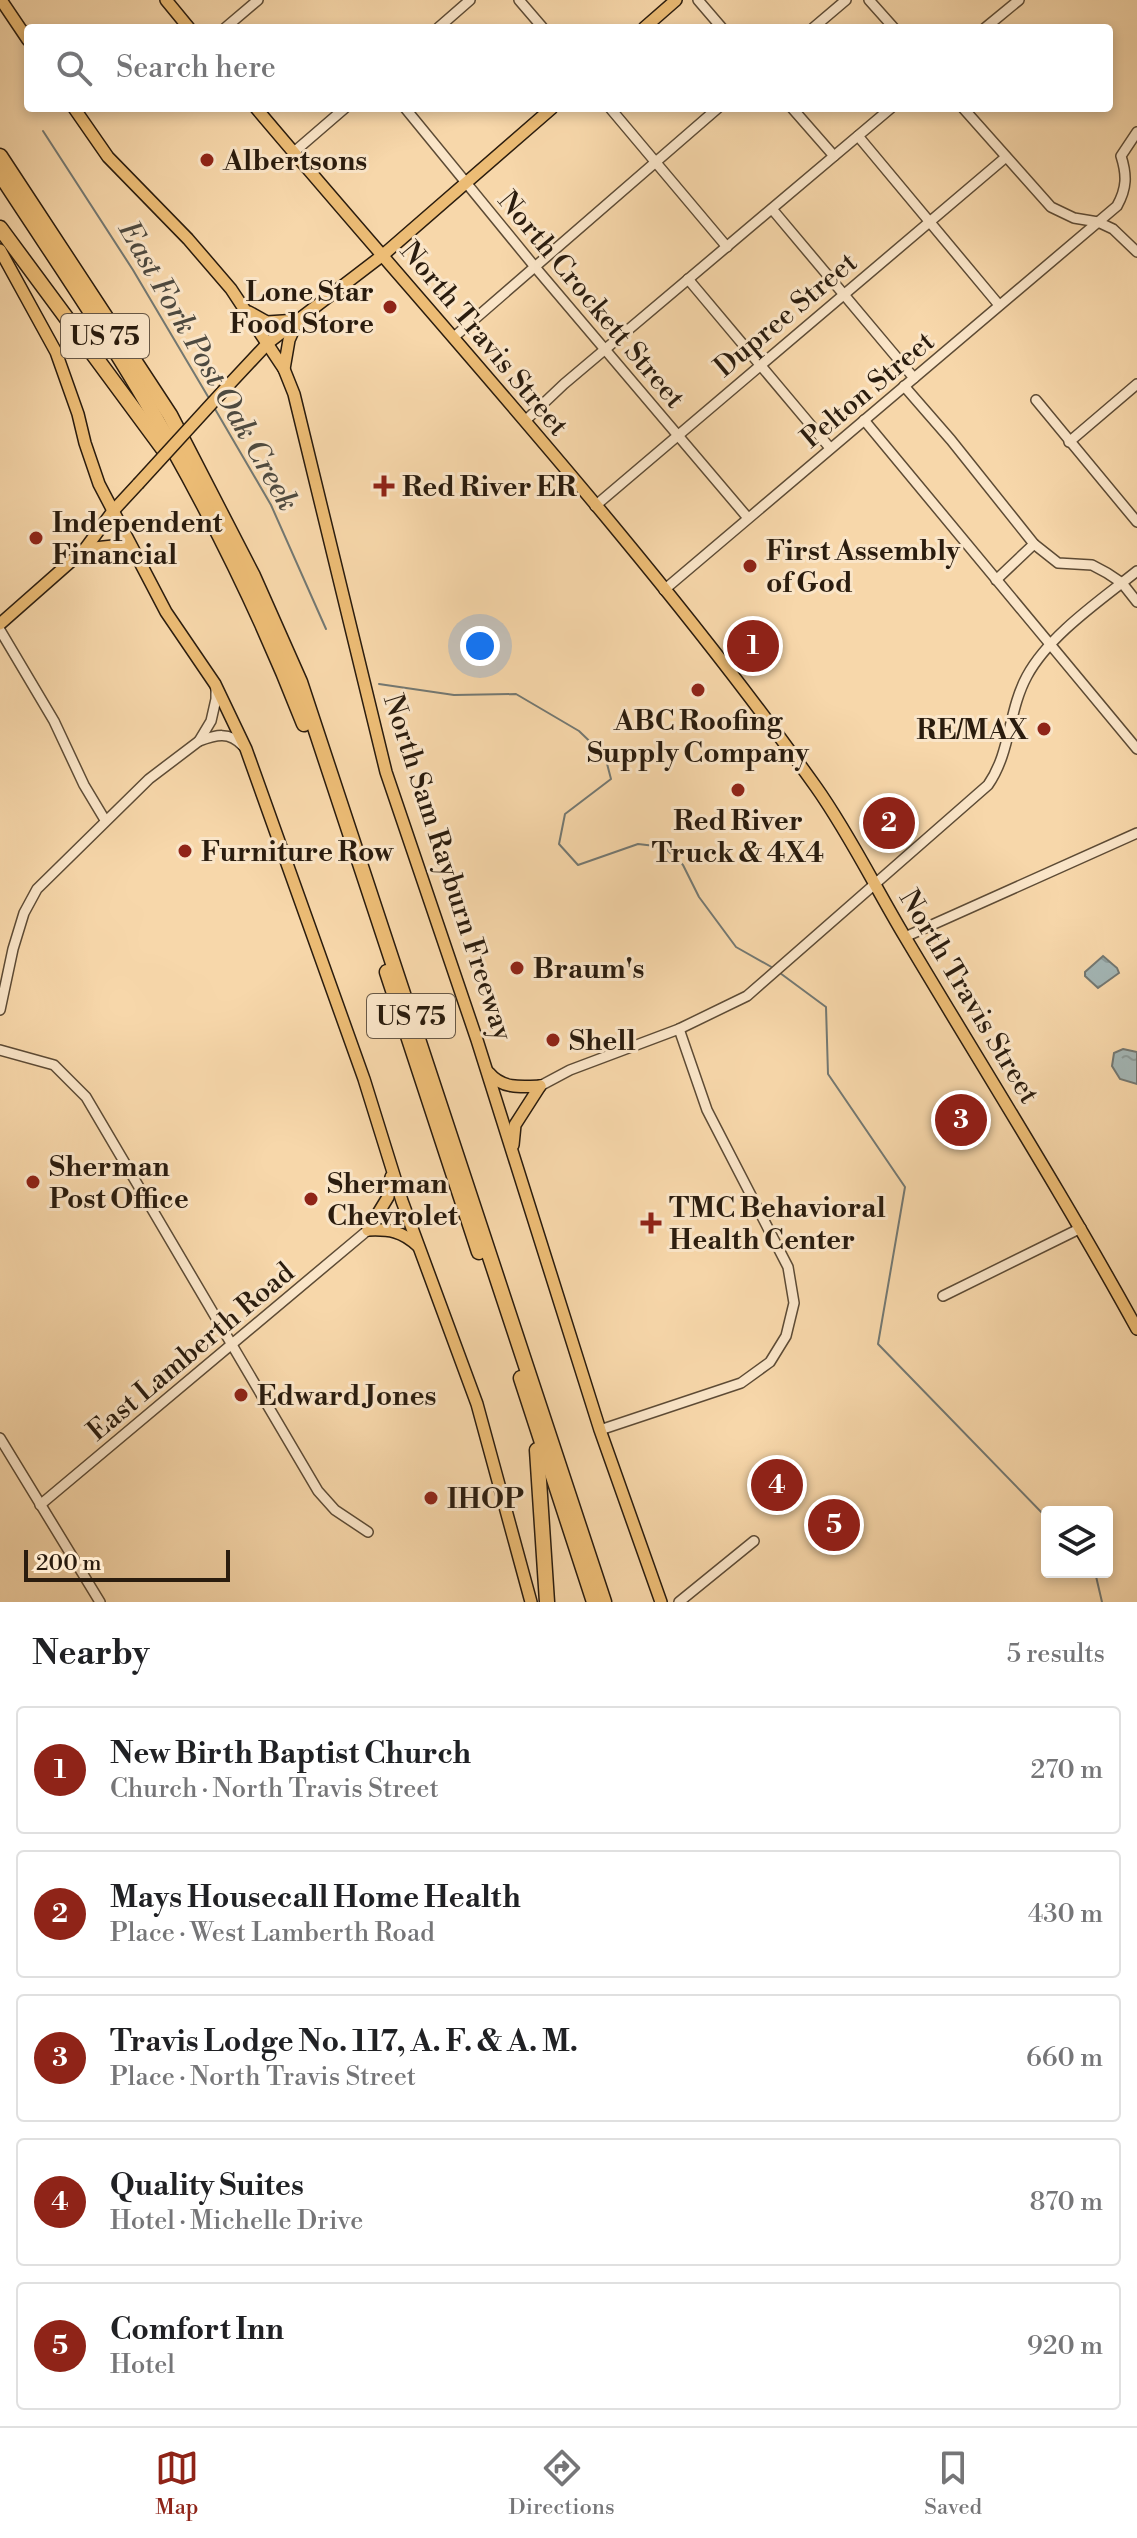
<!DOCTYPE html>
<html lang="en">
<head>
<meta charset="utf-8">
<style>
  body { margin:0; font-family:"Libre Bodoni",serif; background:#f6f6f6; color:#202124 }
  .controls { position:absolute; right:24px; bottom:24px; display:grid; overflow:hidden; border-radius:8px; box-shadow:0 4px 12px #0003 }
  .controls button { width:72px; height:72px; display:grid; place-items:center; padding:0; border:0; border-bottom:2px solid #e0e0e0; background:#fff; color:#202124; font:40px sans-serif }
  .scale { position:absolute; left:24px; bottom:20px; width:206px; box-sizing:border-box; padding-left:8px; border:4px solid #2a1c0e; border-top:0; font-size:22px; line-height:28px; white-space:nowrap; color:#2a1c0e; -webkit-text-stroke:6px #fae5c8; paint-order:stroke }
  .you { position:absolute; left:480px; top:646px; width:28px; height:28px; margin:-20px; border:6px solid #fff; border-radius:50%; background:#1a73e8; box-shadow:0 0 0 12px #1a73e833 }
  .badge { display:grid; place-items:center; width:52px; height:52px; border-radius:50%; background:#8f2418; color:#fff; font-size:26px; font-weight:700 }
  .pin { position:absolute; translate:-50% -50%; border:4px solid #fff; box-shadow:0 2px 8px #0006 }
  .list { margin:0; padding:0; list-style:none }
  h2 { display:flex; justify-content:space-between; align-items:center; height:104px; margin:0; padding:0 32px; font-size:34px }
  h2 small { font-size:26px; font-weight:400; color:#757577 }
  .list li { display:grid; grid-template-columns:52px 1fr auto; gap:24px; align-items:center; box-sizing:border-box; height:128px; margin:0 16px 16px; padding:0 16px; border:2px solid #e0e0e0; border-radius:8px }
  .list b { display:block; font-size:30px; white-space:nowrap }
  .list p { margin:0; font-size:26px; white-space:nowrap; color:#757577 }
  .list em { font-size:26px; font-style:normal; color:#757577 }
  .icon { flex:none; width:44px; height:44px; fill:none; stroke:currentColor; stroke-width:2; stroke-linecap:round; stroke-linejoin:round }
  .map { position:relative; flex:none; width:1137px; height:1602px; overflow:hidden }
  .search { position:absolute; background:#fff; box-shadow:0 4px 12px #0003; left:24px; right:24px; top:24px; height:88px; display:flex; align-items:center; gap:20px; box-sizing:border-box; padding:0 28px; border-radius:8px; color:#757577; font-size:30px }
  .sheet { height:824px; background:#fff }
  nav { display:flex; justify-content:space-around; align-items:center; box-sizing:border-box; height:112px; border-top:2px solid #e0e0e0; background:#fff; font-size:22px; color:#757577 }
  nav a { display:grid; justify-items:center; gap:4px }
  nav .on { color:#8f2418 }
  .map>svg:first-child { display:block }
</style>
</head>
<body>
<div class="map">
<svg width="1137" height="1602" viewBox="0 0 1137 1602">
  <defs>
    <pattern id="water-ripples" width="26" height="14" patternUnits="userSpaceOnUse" patternTransform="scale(2)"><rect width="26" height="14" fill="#a3b6b5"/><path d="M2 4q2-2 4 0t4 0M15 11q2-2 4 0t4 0" fill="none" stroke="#8c9c9a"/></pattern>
  </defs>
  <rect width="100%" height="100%" fill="#f7d7aa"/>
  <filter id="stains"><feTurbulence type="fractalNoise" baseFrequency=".0025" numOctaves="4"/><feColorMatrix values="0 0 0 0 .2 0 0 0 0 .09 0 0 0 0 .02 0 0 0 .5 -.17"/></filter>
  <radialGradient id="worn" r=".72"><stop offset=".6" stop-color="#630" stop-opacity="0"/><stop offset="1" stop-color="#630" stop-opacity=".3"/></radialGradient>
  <!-- water -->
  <g fill="url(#water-ripples)" stroke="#737872" stroke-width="2">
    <polygon points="1103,956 1117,968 1119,973 1098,988 1085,976 1085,972"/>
    <polygon points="1123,1049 1137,1052 1137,1084 1120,1079 1112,1066 1114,1053"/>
  </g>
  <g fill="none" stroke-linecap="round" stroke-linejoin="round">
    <!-- stream -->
    <g stroke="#737872" stroke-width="2">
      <polyline points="43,131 133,270 210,400"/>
      <polyline points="215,409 271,505 326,629"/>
      <polyline points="379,684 454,695 516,694 579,731 605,756 611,779 565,814 559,844 578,865 638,844 664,847 683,865 699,897 736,947 775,969"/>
      <polyline points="780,973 826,1007 828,1074 905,1187 878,1344 1047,1518"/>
      <polyline points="1095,1572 1102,1602"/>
    </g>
    <defs>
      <g id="minor">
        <polyline points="519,0 543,28"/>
        <polyline points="698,0 722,28"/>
        <polyline points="869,0 894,28"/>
        <polyline points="225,28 258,0"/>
        <polyline points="438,28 470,0"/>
        <polyline points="813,28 846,0"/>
        <polyline points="985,28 1019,0"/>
        <polyline points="405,108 535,267 748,518"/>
        <polyline points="610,108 727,247"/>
        <polyline points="792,108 834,156"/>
        <polyline points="963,108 1051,207 1074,218 1098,222 1113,229 1137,252"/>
        <polyline points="858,136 999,305"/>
        <polyline points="294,152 345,108"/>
        <polyline points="772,209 914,378"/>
        <polyline points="688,279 830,448"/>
        <polyline points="454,337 718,108"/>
        <polyline points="904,386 951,440 1034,544 1058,563 1092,565 1107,573 1122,583 1137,602"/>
        <polyline points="1036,400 1137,522"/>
        <polyline points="864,420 1137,749"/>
        <polyline points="525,421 564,384 891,108"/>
        <polyline points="1069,442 1137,384"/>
        <polyline points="595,506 1006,157"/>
        <polyline points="996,580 1034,544"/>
        <path d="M664 590 1117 206C1127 188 1127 175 1121 156L1137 132"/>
        <polyline points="0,630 54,721 84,785 105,820"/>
        <path d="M199 741C216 735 229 731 243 746"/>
        <polyline points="905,937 1137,833"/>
        <polyline points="0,1010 13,949 24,913 37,889 149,779 199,741 211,721 216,699 216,688"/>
        <polyline points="0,1050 54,1065 86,1097 318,1491 335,1510 368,1532"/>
        <path d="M540 1086 570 1070 679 1029 747 996 988 785C1011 752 1008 711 1027 676 1049 635 1101 600 1137 571"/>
        <polyline points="943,1296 1081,1228"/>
        <polyline points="600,1430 741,1383 770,1362 786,1336 794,1303 788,1267 707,1110 679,1029"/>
        <polyline points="0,1438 100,1602"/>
        <polyline points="40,1505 368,1230"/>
        <polyline points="679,1602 754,1541"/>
      </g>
      <g id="major">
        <polyline points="1,0 28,40"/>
        <polyline points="166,0 189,28"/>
        <polyline points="644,28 676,0"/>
        <polyline points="74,108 108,157 188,239 231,289 284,369 294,394 386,772 477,1040 600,1430 661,1602"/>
        <path d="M256 108C445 332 646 549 816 787 850 835 875 887 905 937 983 1068 1064 1196 1137 1329"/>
        <polyline points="0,250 56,352 78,414 85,443 99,484 166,612 215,684 246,749 364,1079 402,1201 477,1404 531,1602"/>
        <polyline points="249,312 267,322 298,320 289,340 284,369"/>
        <polyline points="224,390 268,343 383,255 552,108"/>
        <polyline points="85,549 113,546 134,552"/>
        <polyline points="0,624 85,549 113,511 138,484"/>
        <path d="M489 1073C502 1089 522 1087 540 1086"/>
        <polyline points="513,1145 515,1125 540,1086"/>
        <polyline points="368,1230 388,1197 391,1177"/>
        <path d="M368 1230C389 1229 402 1231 418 1246"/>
      </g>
      <g id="highway">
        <polyline points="0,156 170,415 253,576 300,682 604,1602"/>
        <path d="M0 174C46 245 95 315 138 388 202 495 259 608 304 724"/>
        <polyline points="0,228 164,450"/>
        <polyline points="387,972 479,1252"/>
        <polyline points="521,1378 594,1602"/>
        <polyline points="537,1450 547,1602"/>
      </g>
    </defs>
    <!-- minor casing -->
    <use href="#minor" stroke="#5d4b35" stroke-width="12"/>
    <!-- major casing -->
    <use href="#major" stroke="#2a1c0e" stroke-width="14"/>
    <!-- highway casing -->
    <use href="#highway" stroke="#2a1c0e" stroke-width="17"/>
    <!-- minor -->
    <use href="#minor" stroke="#fae5c8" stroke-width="9"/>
    <!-- major -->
    <use href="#major" stroke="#ecbc75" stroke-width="11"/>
    <!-- highway -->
    <use href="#highway" stroke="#ecbc75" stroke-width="14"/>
    <defs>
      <polyline id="major-bridge" points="138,484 224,390"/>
    </defs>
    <!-- major-bridge casing -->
    <use href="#major-bridge" stroke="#2a1c0e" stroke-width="14" stroke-linecap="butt"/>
    <!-- major-bridge -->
    <use href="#major-bridge" stroke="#ecbc75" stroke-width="11"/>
  </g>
  <!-- markers -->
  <g fill="#8f2418" stroke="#fae5c8" stroke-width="3">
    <circle cx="207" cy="160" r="8"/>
    <circle cx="390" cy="307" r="8"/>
    <path d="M380 474h8v8h8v8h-8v8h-8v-8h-8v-8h8z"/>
    <circle cx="36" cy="538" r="8"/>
    <circle cx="750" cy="566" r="8"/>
    <circle cx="698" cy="690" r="8"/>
    <circle cx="1044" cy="729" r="8"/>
    <circle cx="738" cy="790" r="8"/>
    <circle cx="185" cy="851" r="8"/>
    <circle cx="517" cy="968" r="8"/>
    <circle cx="553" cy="1040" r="8"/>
    <circle cx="33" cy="1182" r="8"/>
    <circle cx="311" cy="1199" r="8"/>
    <path d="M647 1211h8v8h8v8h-8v8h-8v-8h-8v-8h8z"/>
    <circle cx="241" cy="1395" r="8"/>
    <circle cx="431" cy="1498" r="8"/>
  </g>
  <g text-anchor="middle" stroke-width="6" stroke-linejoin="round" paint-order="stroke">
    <!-- shield labels -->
    <g fill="#fae5c8" stroke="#685846" stroke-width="2">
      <rect x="61" y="314" width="88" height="44" rx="6"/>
      <rect x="367" y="994" width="88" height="44" rx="6"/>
    </g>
    <g font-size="26" font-weight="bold" fill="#2a1c0e">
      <text x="105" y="345">US 75</text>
      <text x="411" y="1025">US 75</text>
    </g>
    <!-- poi labels -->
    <g font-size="28" font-weight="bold" fill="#2a1c0e" stroke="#fae5c8" text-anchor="start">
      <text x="223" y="170">Albertsons</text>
      <text x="374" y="301" text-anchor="end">Lone Star<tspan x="374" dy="32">Food Store</tspan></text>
      <text x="402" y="496">Red River ER</text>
      <text x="52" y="532">Independent<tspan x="52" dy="32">Financial</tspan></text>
      <text x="766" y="560">First Assembly<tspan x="766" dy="32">of God</tspan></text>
      <text x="698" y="730" text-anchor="middle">ABC Roofing<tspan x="698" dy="32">Supply Company</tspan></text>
      <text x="1028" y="739" text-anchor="end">RE/MAX</text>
      <text x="738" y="830" text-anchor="middle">Red River<tspan x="738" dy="32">Truck &amp; 4X4</tspan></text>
      <text x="201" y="861">Furniture Row</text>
      <text x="533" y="978">Braum's</text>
      <text x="569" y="1050">Shell</text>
      <text x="49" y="1176">Sherman<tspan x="49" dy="32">Post Office</tspan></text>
      <text x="327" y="1193">Sherman<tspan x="327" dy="32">Chevrolet</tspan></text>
      <text x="669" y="1217">TMC Behavioral<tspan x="669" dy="32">Health Center</tspan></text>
      <text x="257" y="1405">Edward Jones</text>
      <text x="447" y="1508">IHOP</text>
    </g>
    <!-- street labels -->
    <g font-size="28" fill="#2a1c0e" stroke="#fae5c8">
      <text transform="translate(592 299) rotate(50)" y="10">North Crockett Street</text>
      <text transform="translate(785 314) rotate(-40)" y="10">Dupree Street</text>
      <text transform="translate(485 338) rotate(50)" y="10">North Travis Street</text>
      <text transform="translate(867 389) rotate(-40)" y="10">Pelton Street</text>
      <text transform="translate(449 867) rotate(72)" y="10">North Sam Rayburn Freeway</text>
      <text transform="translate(970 996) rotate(59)" y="10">North Travis Street</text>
      <text transform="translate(190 1351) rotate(-40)" y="10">East Lamberth Road</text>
    </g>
    <!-- water labels -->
    <g font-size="30" font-style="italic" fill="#4e4a40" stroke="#fae5c8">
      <text transform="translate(209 366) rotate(60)" y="10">East Fork Post Oak Creek</text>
    </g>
  </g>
  <rect width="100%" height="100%" filter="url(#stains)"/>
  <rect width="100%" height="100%" fill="url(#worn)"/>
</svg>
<div class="controls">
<button><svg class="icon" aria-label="layers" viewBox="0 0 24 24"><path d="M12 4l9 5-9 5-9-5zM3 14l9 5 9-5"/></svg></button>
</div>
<div class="scale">200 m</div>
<div class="you"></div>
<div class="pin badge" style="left:753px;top:646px">1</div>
<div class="pin badge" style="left:889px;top:823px">2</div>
<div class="pin badge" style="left:961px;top:1120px">3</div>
<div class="pin badge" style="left:777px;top:1485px">4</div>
<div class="pin badge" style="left:834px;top:1525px">5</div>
<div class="search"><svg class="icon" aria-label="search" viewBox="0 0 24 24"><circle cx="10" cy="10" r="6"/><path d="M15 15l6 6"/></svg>Search here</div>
</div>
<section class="sheet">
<h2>Nearby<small>5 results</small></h2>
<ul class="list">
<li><span class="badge">1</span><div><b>New Birth Baptist Church</b><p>Church · North Travis Street</p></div><em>270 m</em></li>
<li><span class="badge">2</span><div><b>Mays Housecall Home Health</b><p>Place · West Lamberth Road</p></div><em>430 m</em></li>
<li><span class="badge">3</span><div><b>Travis Lodge No. 117, A. F. &amp; A. M.</b><p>Place · North Travis Street</p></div><em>660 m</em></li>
<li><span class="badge">4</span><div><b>Quality Suites</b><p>Hotel · Michelle Drive</p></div><em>870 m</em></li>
<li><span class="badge">5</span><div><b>Comfort Inn</b><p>Hotel</p></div><em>920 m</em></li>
</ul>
</section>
<nav>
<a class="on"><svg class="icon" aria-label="map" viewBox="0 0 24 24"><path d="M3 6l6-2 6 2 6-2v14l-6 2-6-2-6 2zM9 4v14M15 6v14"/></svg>Map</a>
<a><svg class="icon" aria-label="directions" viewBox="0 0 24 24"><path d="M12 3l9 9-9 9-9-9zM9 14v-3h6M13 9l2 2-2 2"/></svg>Directions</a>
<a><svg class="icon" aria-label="saved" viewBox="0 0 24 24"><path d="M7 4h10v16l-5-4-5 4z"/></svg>Saved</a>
</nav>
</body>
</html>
